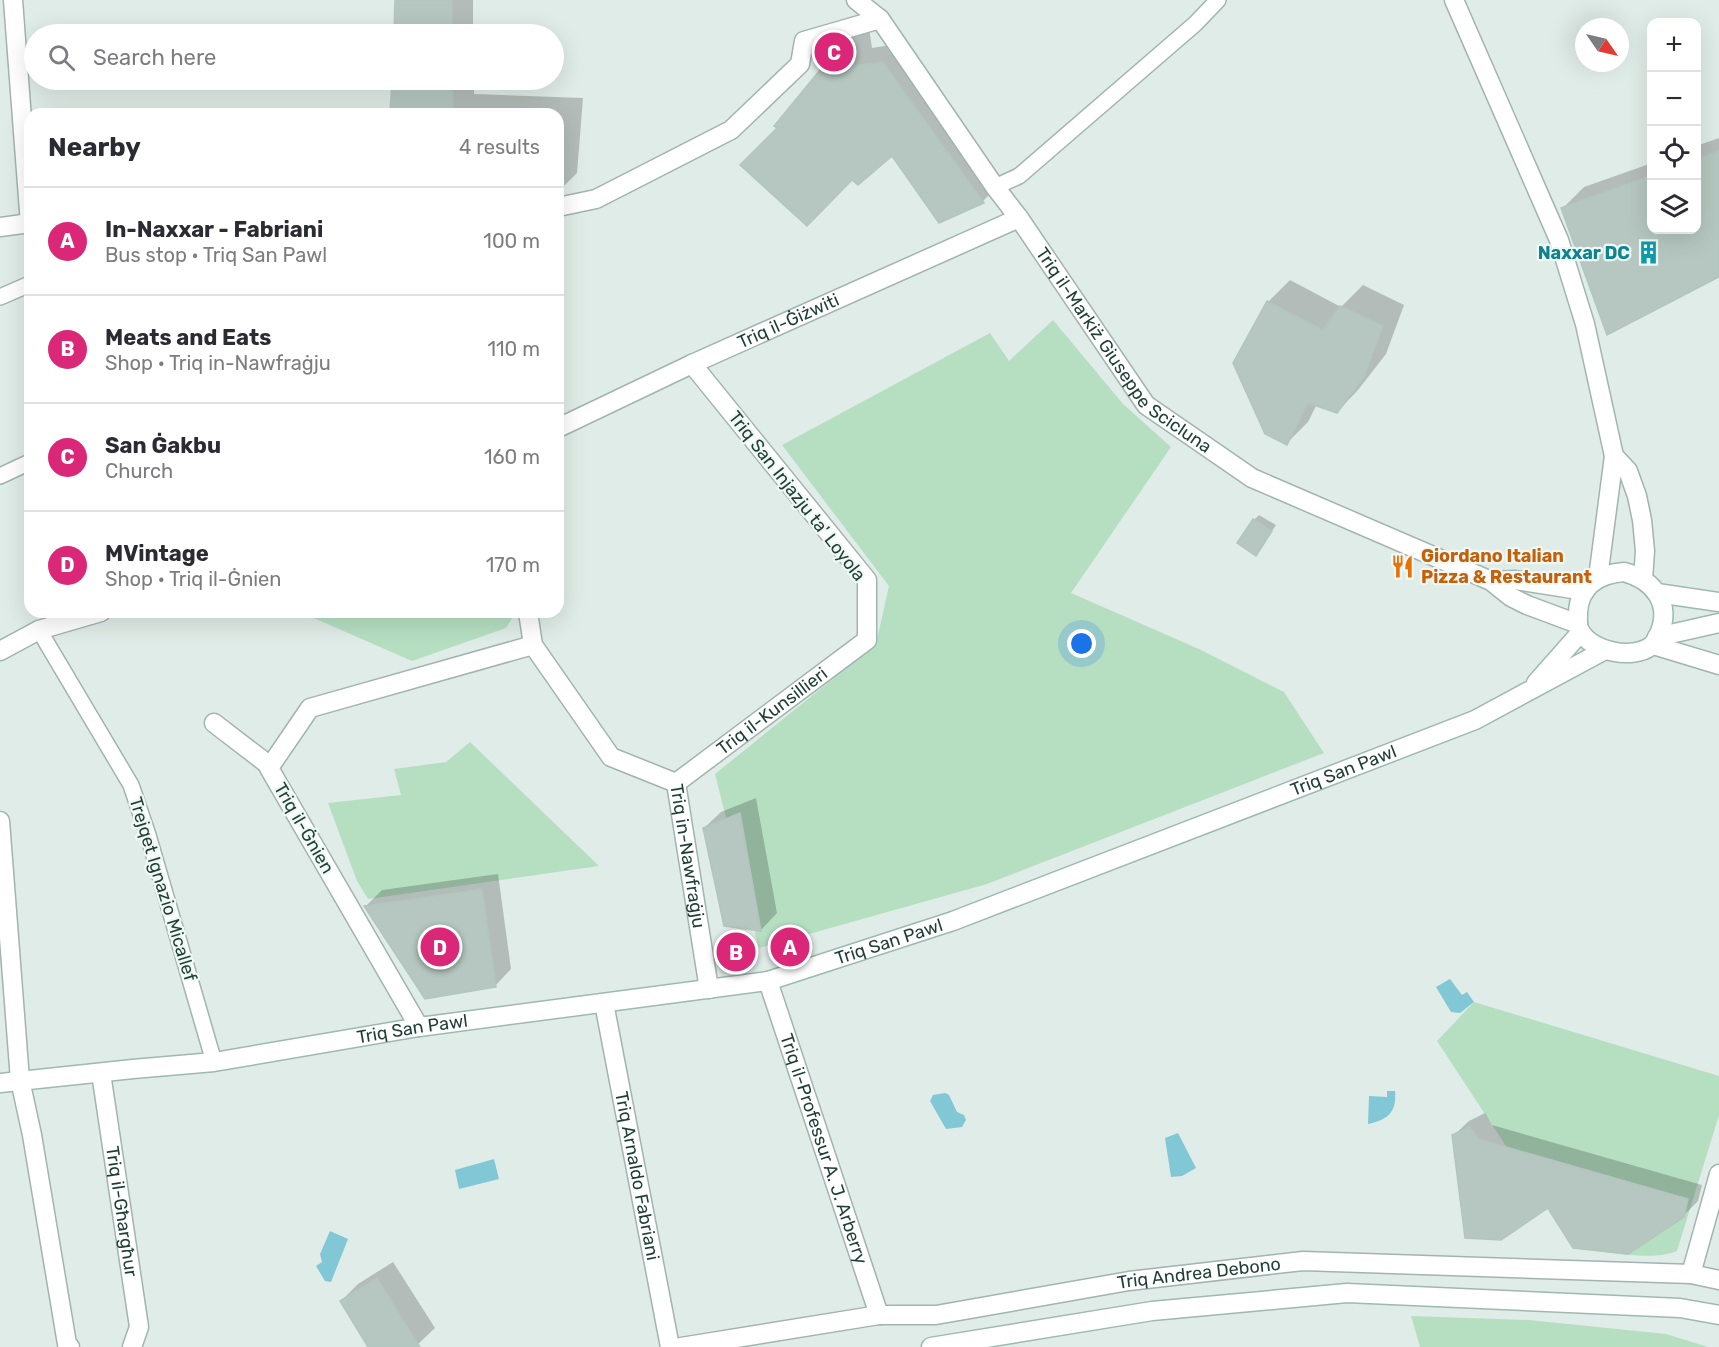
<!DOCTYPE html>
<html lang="en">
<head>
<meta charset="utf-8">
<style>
  body { margin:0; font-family:Rubik,sans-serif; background:#f2f2f3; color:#2b2b33 }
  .controls { position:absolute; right:18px; top:18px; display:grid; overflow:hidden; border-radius:12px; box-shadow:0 6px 24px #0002 }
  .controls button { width:54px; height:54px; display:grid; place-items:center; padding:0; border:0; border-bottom:2px solid #e1e1e2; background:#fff; color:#2b2b33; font:30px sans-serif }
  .compass { position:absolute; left:1575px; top:18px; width:54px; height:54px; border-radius:50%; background:#fff; box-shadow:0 6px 24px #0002; rotate:124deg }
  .you { position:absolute; left:1082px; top:644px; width:21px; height:21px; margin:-15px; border:4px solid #fff; border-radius:50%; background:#1a73e8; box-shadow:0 0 0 9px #1a73e833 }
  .badge { display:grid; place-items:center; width:39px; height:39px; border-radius:50%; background:#db2777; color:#fff; font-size:20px; font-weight:700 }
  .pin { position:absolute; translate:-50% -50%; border:3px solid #fff; box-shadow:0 2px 6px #0006 }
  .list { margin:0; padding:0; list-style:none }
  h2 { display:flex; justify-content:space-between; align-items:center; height:78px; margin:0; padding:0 24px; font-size:26px }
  h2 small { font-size:20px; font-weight:400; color:#7c7c81 }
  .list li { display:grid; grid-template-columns:39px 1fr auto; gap:18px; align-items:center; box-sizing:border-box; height:108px; padding:0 24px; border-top:2px solid #e1e1e2 }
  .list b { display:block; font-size:22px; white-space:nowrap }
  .list p { margin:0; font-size:20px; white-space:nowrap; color:#7c7c81 }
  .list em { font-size:20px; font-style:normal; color:#7c7c81 }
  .icon { flex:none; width:33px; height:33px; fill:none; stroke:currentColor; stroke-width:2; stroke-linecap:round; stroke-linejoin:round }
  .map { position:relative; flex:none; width:1719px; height:1347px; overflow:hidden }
  .search { position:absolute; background:#fff; box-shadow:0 6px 24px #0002; left:24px; top:24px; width:540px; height:66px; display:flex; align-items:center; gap:15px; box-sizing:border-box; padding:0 21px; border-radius:33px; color:#7c7c81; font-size:22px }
  .panel { position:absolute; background:#fff; box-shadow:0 6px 24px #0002; left:24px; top:108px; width:540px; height:510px; border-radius:18px }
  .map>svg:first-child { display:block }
</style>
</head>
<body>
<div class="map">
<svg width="1719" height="1347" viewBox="0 0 1719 1347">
  <rect width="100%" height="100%" fill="#e0ece7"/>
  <!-- green -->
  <g fill="#b6dfc2">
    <polygon points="1053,320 1123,404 1171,447 1071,593 1199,649 1284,692 1324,753 987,884 759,948 715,774 876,644 889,586 782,445 990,333 1009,361"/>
    <polygon points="300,612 516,612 506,628 412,661"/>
    <polygon points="470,742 599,866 368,899 357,881 328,803 401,795 394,769 446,762"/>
    <path d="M1474 1002 1719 1076V1115L1677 1251C1653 1262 1601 1251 1573 1248L1437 1041Z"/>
    <polygon points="1411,1316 1529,1320 1666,1334 1708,1347 1420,1347"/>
  </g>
  <!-- water -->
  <g fill="#82c7d6">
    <polygon points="1450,979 1462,995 1467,992 1474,1002 1460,1013 1451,1012 1436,987"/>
    <path d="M1387 1091H1395C1397 1112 1388 1120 1368 1124L1369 1096 1387 1097Z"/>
    <polygon points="945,1093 949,1095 957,1112 964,1115 966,1120 962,1127 946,1129 930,1101 933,1095"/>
    <polygon points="1178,1133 1196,1168 1182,1176 1171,1177 1165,1138"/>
    <polygon points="494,1159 499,1179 459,1189 455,1170"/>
    <polygon points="330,1231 348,1239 331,1282 325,1281 316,1266 322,1262 320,1254"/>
  </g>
  <!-- shadow -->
  <g fill="#0003">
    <polygon points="397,0 473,0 473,34 395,34"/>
    <polygon points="868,21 872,48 903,43 1002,182 983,201 940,221 892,154 779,128 822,71 819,49 838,30"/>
    <polygon points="393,80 474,80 474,94 583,98 577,173 558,192 558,114 392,114"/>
    <polygon points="1719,138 1719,276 1563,208 1584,187 1652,163 1652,230 1696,230 1696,146"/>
    <polygon points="1290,280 1341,307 1363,285 1404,305 1386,354 1358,390 1337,412 1317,404 1308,422 1286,444 1268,302"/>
    <polygon points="1259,515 1276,525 1256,554 1254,520"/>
    <polygon points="756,798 777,913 761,930 704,828 721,812"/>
    <polygon points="498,874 511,969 495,986 366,906 382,890"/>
    <polygon points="1485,1113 1492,1125 1702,1185 1698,1201 1683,1216 1549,1206 1454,1135 1469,1121"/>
    <polygon points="393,1262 435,1328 415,1347 370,1347 341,1301 358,1284"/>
  </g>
  <!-- building -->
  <g fill="#b5c7c0" stroke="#b2c6be" stroke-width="1.5">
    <polygon points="395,0 452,0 452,34 394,34"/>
    <polygon points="849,40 853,66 883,62 984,203 939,223 892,156 858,185 852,180 807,226 740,165 777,128 774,126 820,70 817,49"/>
    <polygon points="392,80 452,80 453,114 390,114"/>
    <polygon points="1719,151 1719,277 1607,335 1561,208 1652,175 1652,230 1696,230 1696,159"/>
    <polygon points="1267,301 1323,330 1340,306 1383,326 1364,377 1337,413 1308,403 1287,445 1265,434 1233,363"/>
    <polygon points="1253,519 1272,531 1256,556 1237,543"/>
    <polygon points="740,813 761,931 724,926 703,828"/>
    <polygon points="482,889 496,987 425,999 364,906"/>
    <polygon points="1470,1127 1478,1139 1688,1199 1684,1217 1628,1254 1573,1248 1548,1208 1501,1240 1465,1238 1452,1135"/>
    <polygon points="377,1278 420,1347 368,1347 340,1301"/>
  </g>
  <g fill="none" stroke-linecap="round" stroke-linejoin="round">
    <defs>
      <g id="service">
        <polyline points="995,187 1019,176 1195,24 1218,0"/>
        <polyline points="0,297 30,284"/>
        <polyline points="0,476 30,462"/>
        <polyline points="39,630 131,785 148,835 214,1062"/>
      </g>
      <g id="minor">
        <polyline points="13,0 30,224"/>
        <path id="s1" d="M856 0 880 19 995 187 1019 218 1146 405 1252 478 1491 581 1511 597 1527 605 1578 624"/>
        <polyline points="1454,0 1559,240 1585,324 1614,456 1598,578"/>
        <polyline points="558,207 596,199 731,130 800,64 804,41 880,19"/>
        <polyline points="0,227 30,223"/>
        <path id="s2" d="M558 428 692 364 1019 218"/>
        <polyline points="1614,456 1628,471 1637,496 1642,520 1645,551 1643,579"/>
        <polyline points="1491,581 1515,580 1585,591"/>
        <polyline points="528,612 533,645 611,757 676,783"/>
        <polyline points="1653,645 1719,665"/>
        <polyline points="0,651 39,630 101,612"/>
        <polyline points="214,723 270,766"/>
        <path id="s3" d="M676 783 867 640V580L692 364"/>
        <path id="s4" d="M676 783 709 989"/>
        <polyline points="0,821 20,1080 32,1135 67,1344 70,1347"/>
        <path id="s5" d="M768 981 879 1315"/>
        <path id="s6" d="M604 1003 670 1347"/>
        <polyline points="419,1027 269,768 310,708 533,645"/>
        <path id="s7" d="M101 1073 139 1327 132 1347"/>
        <polyline points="1691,1274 1719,1174"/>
        <path id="s8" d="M681 1347 879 1315H936L1129 1281 1303 1261 1691 1274 1719 1280"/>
      </g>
      <g id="secondary">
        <path d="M1624 572C1654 580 1672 604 1659 634 1657 638 1655 643 1651 646 1633 660 1592 652 1580 631 1577 626 1578 619 1578 613 1579 585 1599 574 1624 572Z"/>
        <polyline points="1657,593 1719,602"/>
        <polyline points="1657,637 1719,623"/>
        <polyline points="1536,683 1581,632"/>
        <path id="s9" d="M0 1083 133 1069 214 1062 419 1027 768 981 953 921 1475 720 1605 650"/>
        <polyline points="931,1347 1152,1311 1347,1293 1680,1308 1719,1315"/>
      </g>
    </defs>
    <!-- service casing -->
    <use href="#service" stroke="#a2b4ae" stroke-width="18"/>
    <!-- minor casing -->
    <use href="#minor" stroke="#a2b4ae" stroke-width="21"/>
    <!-- secondary casing -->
    <use href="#secondary" stroke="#9db9b0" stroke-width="21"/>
    <!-- service -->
    <use href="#service" stroke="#fff" stroke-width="15"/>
    <!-- minor -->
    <use href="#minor" stroke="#fff" stroke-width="18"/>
    <!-- secondary -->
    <use href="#secondary" stroke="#fff" stroke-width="18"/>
  </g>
  <!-- icons -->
  <defs>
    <symbol id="building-bare" viewBox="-9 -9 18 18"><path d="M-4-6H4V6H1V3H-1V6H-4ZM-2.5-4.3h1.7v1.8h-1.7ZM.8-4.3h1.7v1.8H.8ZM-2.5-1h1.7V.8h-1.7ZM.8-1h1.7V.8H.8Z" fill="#0f9aa8" stroke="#f0f8f5" stroke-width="2.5" paint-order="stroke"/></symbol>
    <symbol id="restaurant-bare" viewBox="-9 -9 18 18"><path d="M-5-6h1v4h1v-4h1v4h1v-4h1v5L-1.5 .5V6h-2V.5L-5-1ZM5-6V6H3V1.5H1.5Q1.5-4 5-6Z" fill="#e8710a" stroke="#f0f8f5" stroke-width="2.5" paint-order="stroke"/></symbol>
  </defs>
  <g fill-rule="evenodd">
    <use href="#building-bare" x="1632" y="236" width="33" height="33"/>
    <use href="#restaurant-bare" x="1386" y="550" width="33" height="33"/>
  </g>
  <g text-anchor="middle" stroke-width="4.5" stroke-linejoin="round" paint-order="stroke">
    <!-- culture labels -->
    <g font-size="18" font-weight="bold" fill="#0d838f" stroke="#f0f8f5" text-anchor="end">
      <text x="1630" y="259">Naxxar DC</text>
    </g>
    <!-- street labels -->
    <g font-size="18" fill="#1f3e36" stroke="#f0f8f5">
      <text dy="6" stroke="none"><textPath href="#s2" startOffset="254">Triq il-Ġiżwiti</textPath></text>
      <text dy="6" stroke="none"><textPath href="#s1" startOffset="444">Triq il-Markiż Giuseppe Scicluna</textPath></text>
      <text transform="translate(797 496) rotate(52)" y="6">Triq San Injazju ta' Loyola</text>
      <text dy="6" stroke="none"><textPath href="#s3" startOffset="120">Triq il-Kunsillieri</textPath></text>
      <text dy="6" stroke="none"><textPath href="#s9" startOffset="1388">Triq San Pawl</textPath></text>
      <text transform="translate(304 828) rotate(60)" y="6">Triq il-Ġnien</text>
      <text dy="6" stroke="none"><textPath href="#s4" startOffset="74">Triq in-Nawfraġju</textPath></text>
      <text transform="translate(163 889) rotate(73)" y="6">Trejqet Ignazio Micallef</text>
      <text dy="6" stroke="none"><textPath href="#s9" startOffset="902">Triq San Pawl</textPath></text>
      <text dy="6" stroke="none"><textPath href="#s9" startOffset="416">Triq San Pawl</textPath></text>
      <text dy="6" stroke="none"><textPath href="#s5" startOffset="177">Triq il-Professur A. J. Arberry</textPath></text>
      <text dy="6" stroke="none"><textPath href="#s6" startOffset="176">Triq Arnaldo Fabriani</textPath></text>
      <text dy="6" stroke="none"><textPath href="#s7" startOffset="140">Triq il-Għargħur</textPath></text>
      <text dy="6" stroke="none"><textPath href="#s8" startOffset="524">Triq Andrea Debono</textPath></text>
    </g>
    <!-- food labels -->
    <g font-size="18" font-weight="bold" fill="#c56008" stroke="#f0f8f5" text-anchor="start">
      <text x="1421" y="562">Giordano Italian<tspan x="1421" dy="21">Pizza &amp; Restaurant</tspan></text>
    </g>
  </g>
</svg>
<div class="controls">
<button>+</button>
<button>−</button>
<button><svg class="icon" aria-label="locate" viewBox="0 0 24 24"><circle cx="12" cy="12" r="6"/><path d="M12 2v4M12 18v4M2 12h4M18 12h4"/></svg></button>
<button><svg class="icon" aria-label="layers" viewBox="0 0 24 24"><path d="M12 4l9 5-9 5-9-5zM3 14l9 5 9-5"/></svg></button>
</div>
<svg class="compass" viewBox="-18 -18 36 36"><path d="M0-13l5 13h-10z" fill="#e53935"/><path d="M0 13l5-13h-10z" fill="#7c7c81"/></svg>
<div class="you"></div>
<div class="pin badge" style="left:790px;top:947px">A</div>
<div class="pin badge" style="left:736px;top:952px">B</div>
<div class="pin badge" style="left:834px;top:52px">C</div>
<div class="pin badge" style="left:440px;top:947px">D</div>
<div class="search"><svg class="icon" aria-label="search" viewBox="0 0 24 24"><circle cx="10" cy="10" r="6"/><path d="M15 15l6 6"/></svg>Search here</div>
<section class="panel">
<h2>Nearby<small>4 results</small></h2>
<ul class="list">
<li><span class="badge">A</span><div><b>In-Naxxar - Fabriani</b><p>Bus stop · Triq San Pawl</p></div><em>100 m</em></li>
<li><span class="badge">B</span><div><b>Meats and Eats</b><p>Shop · Triq in-Nawfraġju</p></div><em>110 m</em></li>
<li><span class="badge">C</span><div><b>San Ġakbu</b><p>Church</p></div><em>160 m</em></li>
<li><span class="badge">D</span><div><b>MVintage</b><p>Shop · Triq il-Ġnien</p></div><em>170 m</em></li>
</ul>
</section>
</div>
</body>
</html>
